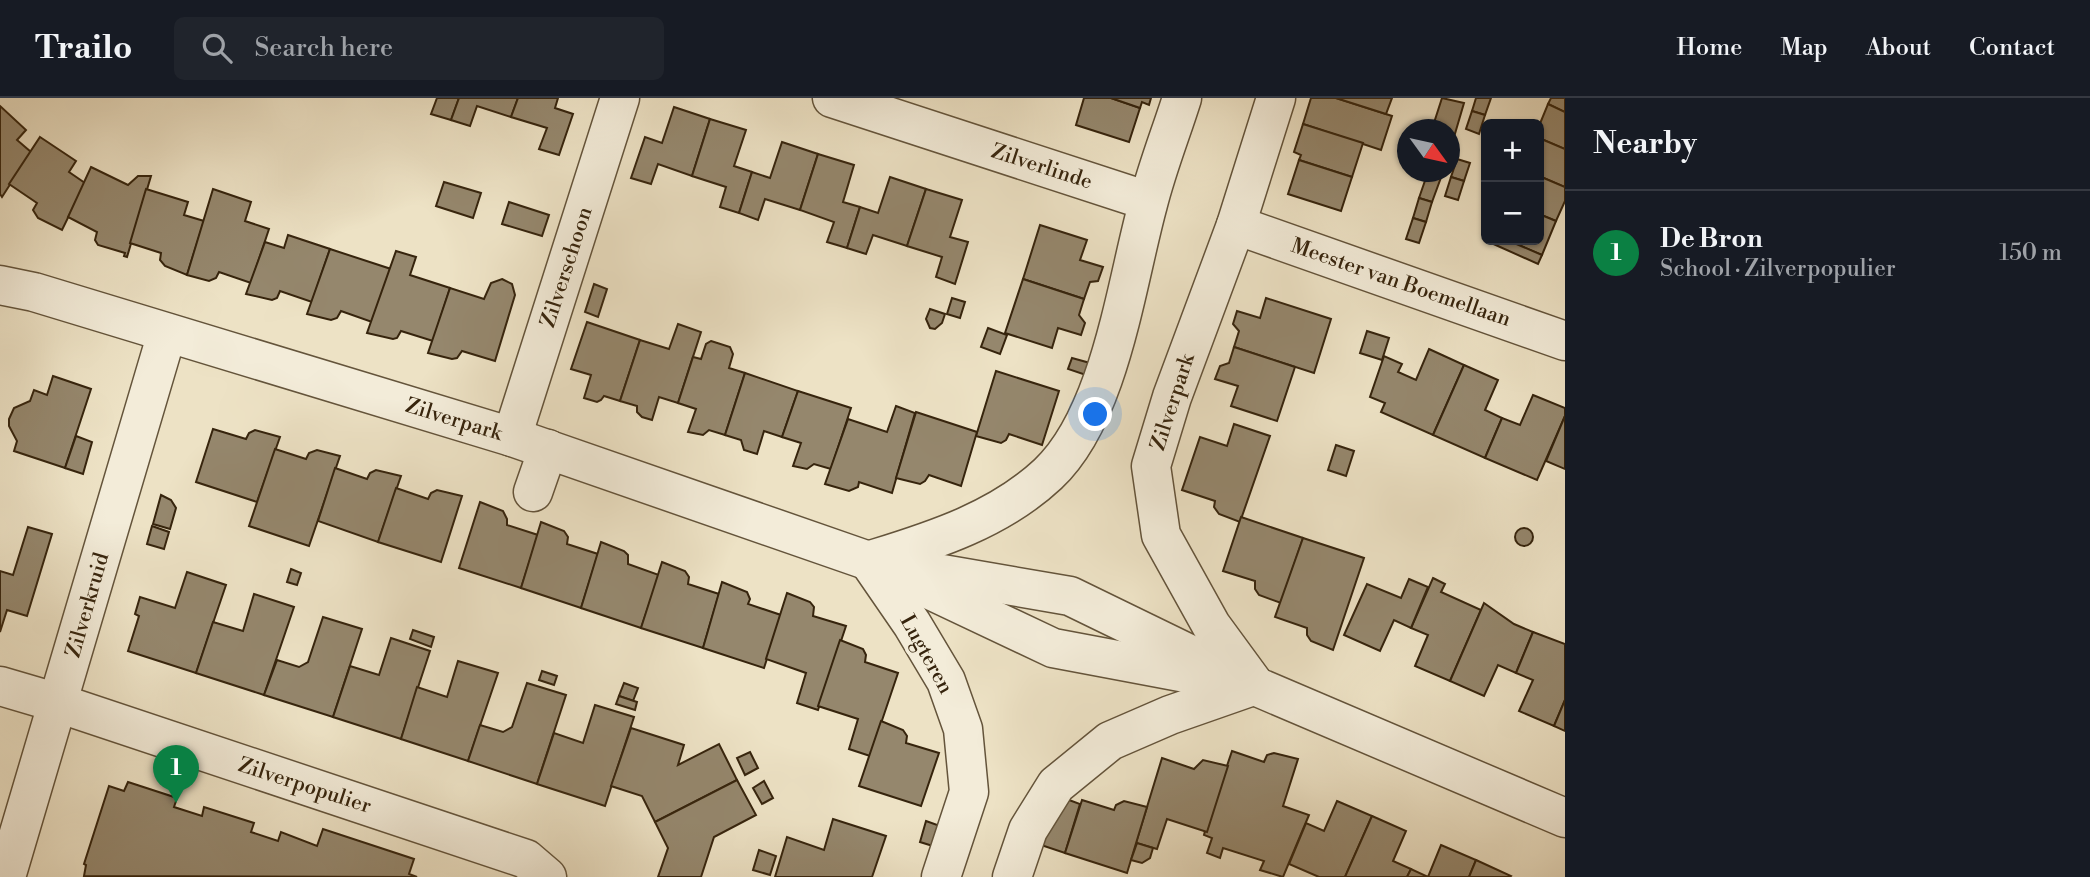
<!DOCTYPE html>
<html lang="en">
<head>
<meta charset="utf-8">
<style>
  body { margin:0; font-family:"Libre Bodoni",serif; background:#20242c; color:#f1f3f6 }
  .controls { position:absolute; right:21px; top:21px; display:grid; overflow:hidden; border-radius:10px; box-shadow:0 2px 5px #0004 }
  .controls button { width:63px; height:63px; display:grid; place-items:center; padding:0; border:0; border-bottom:2px solid #363941; background:#171b24; color:#f1f3f6; font:35px sans-serif }
  .compass { position:absolute; left:1397px; top:21px; width:63px; height:63px; border-radius:50%; background:#171b24; box-shadow:0 2px 5px #0004; rotate:123deg }
  .you { position:absolute; left:1096px; top:317px; width:24px; height:24px; margin:-18px; border:5px solid #fff; border-radius:50%; background:#1a73e8; box-shadow:0 0 0 10px #1a73e833 }
  .badge { display:grid; place-items:center; width:46px; height:46px; border-radius:50%; background:#0b8043; color:#fff; font-size:23px; font-weight:700 }
  .pin { position:absolute; translate:-50% -58px; filter:drop-shadow(0 2px 4px #0008) }
  .pin::after { content:''; position:absolute; top:37px; width:24px; height:21px; background:inherit; clip-path:polygon(0 0,100% 0,50% 100%) }
  .list { margin:0; padding:0; list-style:none }
  h2 { display:flex; justify-content:space-between; align-items:center; height:91px; margin:0; padding:0 28px; font-size:30px }
  h2 small { font-size:23px; font-weight:400; color:#9ea1a6 }
  .list li { display:grid; grid-template-columns:46px 1fr auto; gap:21px; align-items:center; box-sizing:border-box; height:126px; padding:0 28px; border-top:2px solid #363941 }
  .list b { display:block; font-size:26px; white-space:nowrap }
  .list p { margin:0; font-size:23px; white-space:nowrap; color:#9ea1a6 }
  .list em { font-size:23px; font-style:normal; color:#9ea1a6 }
  .icon { flex:none; width:38px; height:38px; fill:none; stroke:currentColor; stroke-width:2; stroke-linecap:round; stroke-linejoin:round }
  .map { position:relative; flex:none; width:1565px; height:779px; overflow:hidden }
  header { display:flex; align-items:center; gap:42px; box-sizing:border-box; height:98px; padding:0 35px; background:#171b24; border-bottom:2px solid #363941 }
  header strong { font-size:33px }
  nav { display:flex; gap:38px; margin-inline-start:auto; font-size:24px }
  .search { width:490px; height:63px; background:#20242c; display:flex; align-items:center; gap:18px; box-sizing:border-box; padding:0 24px; border-radius:10px; color:#9ea1a6; font-size:26px }
  main { display:flex }
  aside { flex:1; background:#171b24 }
  .map>svg:first-child { display:block }
</style>
</head>
<body>
<header>
<strong>Trailo</strong>
<div class="search"><svg class="icon" aria-label="search" viewBox="0 0 24 24"><circle cx="10" cy="10" r="6"/><path d="M15 15l6 6"/></svg>Search here</div>
<nav><a>Home</a><a>Map</a><a>About</a><a>Contact</a></nav>
</header>
<main>
<div class="map">
<svg width="1565" height="779" viewBox="0 0 1565 779">
  <rect width="100%" height="100%" fill="#ede2c5"/>
  <filter id="stains"><feTurbulence type="fractalNoise" baseFrequency=".00286" numOctaves="4"/><feColorMatrix values="0 0 0 0 .2 0 0 0 0 .09 0 0 0 0 .02 0 0 0 .5 -.17"/></filter>
  <radialGradient id="worn" r=".72"><stop offset=".6" stop-color="#630" stop-opacity="0"/><stop offset="1" stop-color="#630" stop-opacity=".3"/></radialGradient>
  <!-- building -->
  <g fill="#95876d" stroke="#36240d" stroke-width="2">
    <polygon points="437,0 459,0 451,22 431,16"/>
    <polygon points="459,0 518,0 511,19 477,8 470,28 451,22"/>
    <polygon points="518,0 558,0 555,10 573,16 559,57 539,51 547,30 511,19"/>
    <polygon points="1084,0 1111,0 1140,10 1129,44 1076,27"/>
    <polygon points="1111,0 1151,0 1149,7 1142,4 1140,10"/>
    <polygon points="1311,0 1336,0 1392,18 1381,52 1303,26"/>
    <polygon points="1336,0 1392,0 1386,16"/>
    <polygon points="1442,0 1464,5 1454,39 1450,37 1450,32 1432,31"/>
    <polygon points="1476,0 1491,0 1485,17 1472,13"/>
    <polygon points="1551,0 1565,0 1565,14 1548,6"/>
    <polygon points="1548,6 1565,14 1565,51 1539,40 1539,28"/>
    <polygon points="0,8 26,32 17,42 31,54 2,99 0,96"/>
    <polygon points="674,9 710,21 692,78 658,66 651,86 631,80 645,39 662,45"/>
    <polygon points="1472,13 1485,17 1479,36 1466,31"/>
    <polygon points="710,21 746,32 734,68 752,74 739,115 720,109 726,89 692,78"/>
    <polygon points="1303,26 1363,45 1352,79 1299,62 1301,57 1294,54"/>
    <polygon points="40,39 76,63 69,74 85,85 62,132 38,120 33,112 37,105 9,86"/>
    <polygon points="1539,40 1565,51 1565,89 1539,78"/>
    <polygon points="782,44 818,56 800,112 765,101 758,122 739,115 752,74 770,80"/>
    <polygon points="818,56 854,67 843,104 860,109 847,150 827,144 834,124 800,112"/>
    <polygon points="1457,61 1470,65 1464,83 1451,79"/>
    <polygon points="1299,62 1352,79 1341,113 1288,96"/>
    <polygon points="91,69 128,87 138,78 151,78 127,159 124,158 125,155 98,147 95,142 97,134 68,119"/>
    <polygon points="1428,74 1443,74 1432,104 1419,100"/>
    <polygon points="1539,78 1565,89 1565,103 1556,123 1539,116"/>
    <polygon points="890,79 926,91 907,148 873,137 866,156 847,150 860,109 878,115"/>
    <polygon points="1451,79 1464,83 1458,102 1445,98"/>
    <polygon points="444,84 481,95 473,120 436,108"/>
    <polygon points="146,91 188,104 184,117 204,123 187,177 165,168 160,162 161,155 130,145"/>
    <polygon points="213,91 251,104 245,123 269,131 251,185 219,174 216,180 209,183 187,177"/>
    <polygon points="926,91 962,102 950,139 968,144 955,186 936,179 942,159 907,148"/>
    <polygon points="1419,100 1432,104 1426,124 1413,120"/>
    <polygon points="509,104 549,117 542,138 502,126"/>
    <polygon points="1539,116 1556,123 1542,157 1507,142 1539,142"/>
    <polygon points="1413,120 1426,124 1419,145 1406,141"/>
    <polygon points="1040,127 1087,142 1080,162 1103,169 1098,183 1090,184 1084,201 1023,181"/>
    <polygon points="288,137 330,151 312,204 280,193 277,200 272,202 246,196 265,144 284,150"/>
    <polygon points="1489,142 1507,142 1542,157 1538,166 1489,144"/>
    <polygon points="330,151 391,171 372,224 341,213 337,220 331,222 307,216"/>
    <polygon points="396,153 416,159 410,177 450,190 433,243 401,233 397,240 393,241 367,235"/>
    <polygon points="502,181 512,186 515,197 495,263 462,253 457,260 452,261 428,255 450,190 484,201 491,185"/>
    <polygon points="1023,181 1084,201 1079,217 1085,225 1081,237 1058,230 1052,250 1005,235"/>
    <polygon points="594,186 607,191 598,219 585,214"/>
    <polygon points="952,200 965,204 960,220 947,216"/>
    <polygon points="1266,200 1331,221 1314,275 1234,249 1239,233 1233,226 1237,213 1260,220"/>
    <polygon points="930,211 945,216 942,225 935,231 930,230 926,221"/>
    <polygon points="587,224 640,242 620,303 604,298 601,302 597,304 584,300 591,277 571,271"/>
    <polygon points="678,226 701,234 678,305 659,299 652,322 642,319 637,314 637,308 620,303 640,242 669,251"/>
    <polygon points="988,230 1007,237 1000,256 981,249"/>
    <polygon points="1367,233 1389,240 1382,262 1360,255"/>
    <polygon points="711,243 730,249 733,256 729,270 745,275 725,337 709,332 703,337 688,334 696,311 678,305 693,259 701,261 706,246"/>
    <polygon points="1234,249 1295,269 1277,323 1231,308 1238,288 1215,281 1220,268 1229,265"/>
    <polygon points="1429,251 1464,267 1433,337 1381,314 1385,305 1370,299 1384,258 1402,266 1398,274 1416,282"/>
    <polygon points="1072,260 1090,265 1086,277 1068,271"/>
    <polygon points="1464,267 1498,282 1485,312 1502,320 1485,360 1433,337"/>
    <polygon points="996,273 1059,293 1042,347 1009,336 1006,342 1001,345 976,338"/>
    <polygon points="745,275 798,293 782,339 764,333 757,356 744,352 741,342 725,337"/>
    <polygon points="53,278 91,291 65,370 14,353 17,343 9,328 9,321 14,310 30,303 34,292 47,297"/>
    <polygon points="798,293 851,310 831,371 814,366 807,371 793,368 801,345 782,339"/>
    <polygon points="1533,297 1565,310 1565,318 1537,382 1485,360 1502,320 1520,327"/>
    <polygon points="896,308 915,315 892,395 859,384 858,389 849,393 825,386 848,321 887,334"/>
    <polygon points="916,314 977,334 961,388 929,377 925,383 920,386 896,380"/>
    <polygon points="1565,318 1565,371 1546,363"/>
    <polygon points="1234,326 1270,338 1240,424 1219,416 1214,409 1215,403 1182,392 1200,339 1227,348"/>
    <polygon points="213,331 246,341 249,335 255,332 280,339 257,404 196,384"/>
    <polygon points="76,338 92,344 83,376 65,370"/>
    <polygon points="1336,347 1354,353 1346,378 1328,372"/>
    <polygon points="275,351 306,361 309,355 317,352 340,358 309,448 249,428"/>
    <polygon points="335,370 367,381 370,375 376,372 401,378 378,444 318,423"/>
    <polygon points="396,390 428,401 431,395 437,392 462,398 441,464 378,444"/>
    <polygon points="161,397 171,402 176,410 170,431 153,426"/>
    <polygon points="480,404 503,413 507,421 507,427 538,437 521,490 459,470"/>
    <polygon points="1241,419 1303,440 1281,505 1259,497 1255,491 1255,483 1223,473"/>
    <polygon points="541,424 564,433 568,439 567,446 598,456 581,510 521,490"/>
    <polygon points="152,428 169,434 164,451 147,446"/>
    <polygon points="28,429 52,436 27,518 7,512 0,534 0,473 13,477"/>
    <circle cx="1524" cy="439" r="9"/>
    <polygon points="1303,440 1364,460 1333,552 1311,543 1307,537 1307,530 1275,519"/>
    <polygon points="601,444 624,453 628,457 628,466 659,477 641,530 581,510"/>
    <polygon points="662,464 685,473 689,479 688,486 719,496 703,550 641,530"/>
    <polygon points="291,471 301,475 297,487 287,484"/>
    <polygon points="187,474 226,487 196,575 128,553 139,518 135,516 140,499 175,510"/>
    <polygon points="1433,480 1445,486 1441,494 1481,512 1450,583 1415,568 1428,537 1411,530"/>
    <polygon points="1409,481 1428,489 1411,530 1394,522 1380,553 1344,537 1367,486 1401,500"/>
    <polygon points="722,484 747,494 750,501 748,506 781,517 764,570 703,550"/>
    <polygon points="787,495 810,504 814,509 813,518 846,528 818,612 797,605 806,575 766,561"/>
    <polygon points="254,496 294,509 264,597 196,575 213,524 243,533"/>
    <polygon points="1484,505 1514,526 1533,534 1516,575 1498,567 1484,598 1450,583"/>
    <polygon points="323,519 362,531 333,619 264,597 277,562 299,569 308,564"/>
    <polygon points="413,532 434,539 431,549 410,541"/>
    <polygon points="1533,534 1565,546 1565,602 1554,628 1519,613 1533,582 1516,575"/>
    <polygon points="391,540 430,553 401,641 333,619 350,568 379,577"/>
    <polygon points="840,542 863,551 866,557 865,564 898,575 870,658 849,651 858,621 818,608"/>
    <polygon points="458,563 498,575 468,663 401,641 417,589 447,599"/>
    <polygon points="542,573 557,578 554,587 539,582"/>
    <polygon points="527,585 566,597 537,686 468,663 480,627 503,634 512,629"/>
    <polygon points="624,585 638,590 633,603 619,598"/>
    <polygon points="619,598 637,604 635,612 616,606"/>
    <polygon points="1565,602 1565,633 1554,628"/>
    <polygon points="595,607 634,619 605,708 537,686 554,635 583,645"/>
    <polygon points="881,623 903,632 907,638 906,645 939,655 921,708 859,688"/>
    <polygon points="631,630 684,647 678,667 719,646 737,682 655,724 642,698 611,688"/>
    <polygon points="1232,653 1264,664 1267,657 1274,655 1298,661 1283,708 1309,717 1283,779 1260,772 1264,763 1223,750 1220,760 1207,755 1212,740 1204,737 1205,733"/>
    <polygon points="750,654 758,670 745,677 737,660"/>
    <polygon points="1162,660 1194,671 1203,662 1228,668 1207,734 1167,721 1157,751 1136,745"/>
    <polygon points="737,682 756,717 714,739 701,779 658,779 668,750 655,724"/>
    <polygon points="764,683 773,700 762,706 753,690"/>
    <polygon points="128,684 177,700 174,709 202,718 204,709 254,725 251,734 278,743 281,734 317,748 323,731 414,761 409,776 417,779 84,778 86,767 84,766 109,688 124,693"/>
    <polygon points="1069,702 1080,706 1065,755 1038,746"/>
    <polygon points="1082,702 1114,712 1116,707 1124,703 1147,709 1127,775 1065,755"/>
    <polygon points="1337,703 1372,718 1345,779 1319,779 1289,766 1306,725 1324,733"/>
    <polygon points="1372,718 1406,733 1393,763 1411,771 1407,779 1345,779"/>
    <polygon points="833,721 886,738 872,779 775,779 787,739 824,752"/>
    <polygon points="926,723 943,729 936,749 920,744"/>
    <polygon points="1137,745 1153,750 1150,760 1142,765 1131,762"/>
    <polygon points="1441,747 1476,762 1469,779 1407,779 1411,771 1428,779"/>
    <polygon points="759,752 776,758 770,777 753,772"/>
    <polygon points="1476,762 1511,778 1510,779 1469,779"/>
  </g>
  <g fill="none" stroke-linecap="round" stroke-linejoin="round">
    <defs>
      <g id="minor">
        <polyline points="832,0 1148,103"/>
        <polyline points="1236,127 1565,243"/>
        <polyline points="0,187 34,194 512,339 869,463 1053,550 1255,588"/>
        <polyline points="512,339 620,0"/>
        <polyline points="533,394 548,351"/>
        <path d="M874 461C936 442 1000 421 1048 376 1110 318 1126 186 1148 106 1157 70 1171 35 1182 0"/>
        <polyline points="870,465 912,526 946,583 963,631 969,694 941,779"/>
        <polyline points="919,472 1070,498 1255,588 1565,720"/>
        <polyline points="1252,583 1211,527 1161,437 1151,368 1172,299 1236,127 1276,0"/>
        <polyline points="0,588 58,605 526,761 547,779"/>
        <polyline points="6,779 167,235"/>
        <polyline points="1012,779 1028,732 1056,687 1110,643 1170,617 1253,588"/>
      </g>
    </defs>
    <!-- minor casing -->
    <use href="#minor" stroke="#64543b" stroke-width="41"/>
    <!-- minor -->
    <use href="#minor" stroke="#f3ecd9" stroke-width="38"/>
  </g>
  <g text-anchor="middle" stroke-width="7" stroke-linejoin="round" paint-order="stroke">
    <!-- street labels -->
    <g font-size="21" fill="#36240d" stroke="#f3ecd9">
      <text transform="translate(1042 68) rotate(18)" y="7">Zilverlinde</text>
      <text transform="translate(566 169) rotate(-72)" y="7">Zilverschoon</text>
      <text transform="translate(1401 184) rotate(19)" y="7">Meester van Boemellaan</text>
      <text transform="translate(1172 304) rotate(-72)" y="7">Zilverpark</text>
      <text transform="translate(454 321) rotate(17)" y="7">Zilverpark</text>
      <text transform="translate(87 507) rotate(-74)" y="7">Zilverkruid</text>
      <text transform="translate(927 556) rotate(61)" y="7">Lugteren</text>
      <text transform="translate(305 687) rotate(18)" y="7">Zilverpopulier</text>
    </g>
  </g>
  <rect width="100%" height="100%" filter="url(#stains)"/>
  <rect width="100%" height="100%" fill="url(#worn)"/>
</svg>
<div class="controls">
<button>+</button>
<button>−</button>
</div>
<svg class="compass" viewBox="-18 -18 36 36"><path d="M0-13l5 13h-10z" fill="#e53935"/><path d="M0 13l5-13h-10z" fill="#9ea1a6"/></svg>
<div class="you"></div>
<div class="pin badge" style="left:176px;top:705px">1</div>
</div>
<aside>
<h2>Nearby<small></small></h2>
<ul class="list">
<li><span class="badge">1</span><div><b>De Bron</b><p>School · Zilverpopulier</p></div><em>150 m</em></li>
</ul>
</aside>
</main>
</body>
</html>
